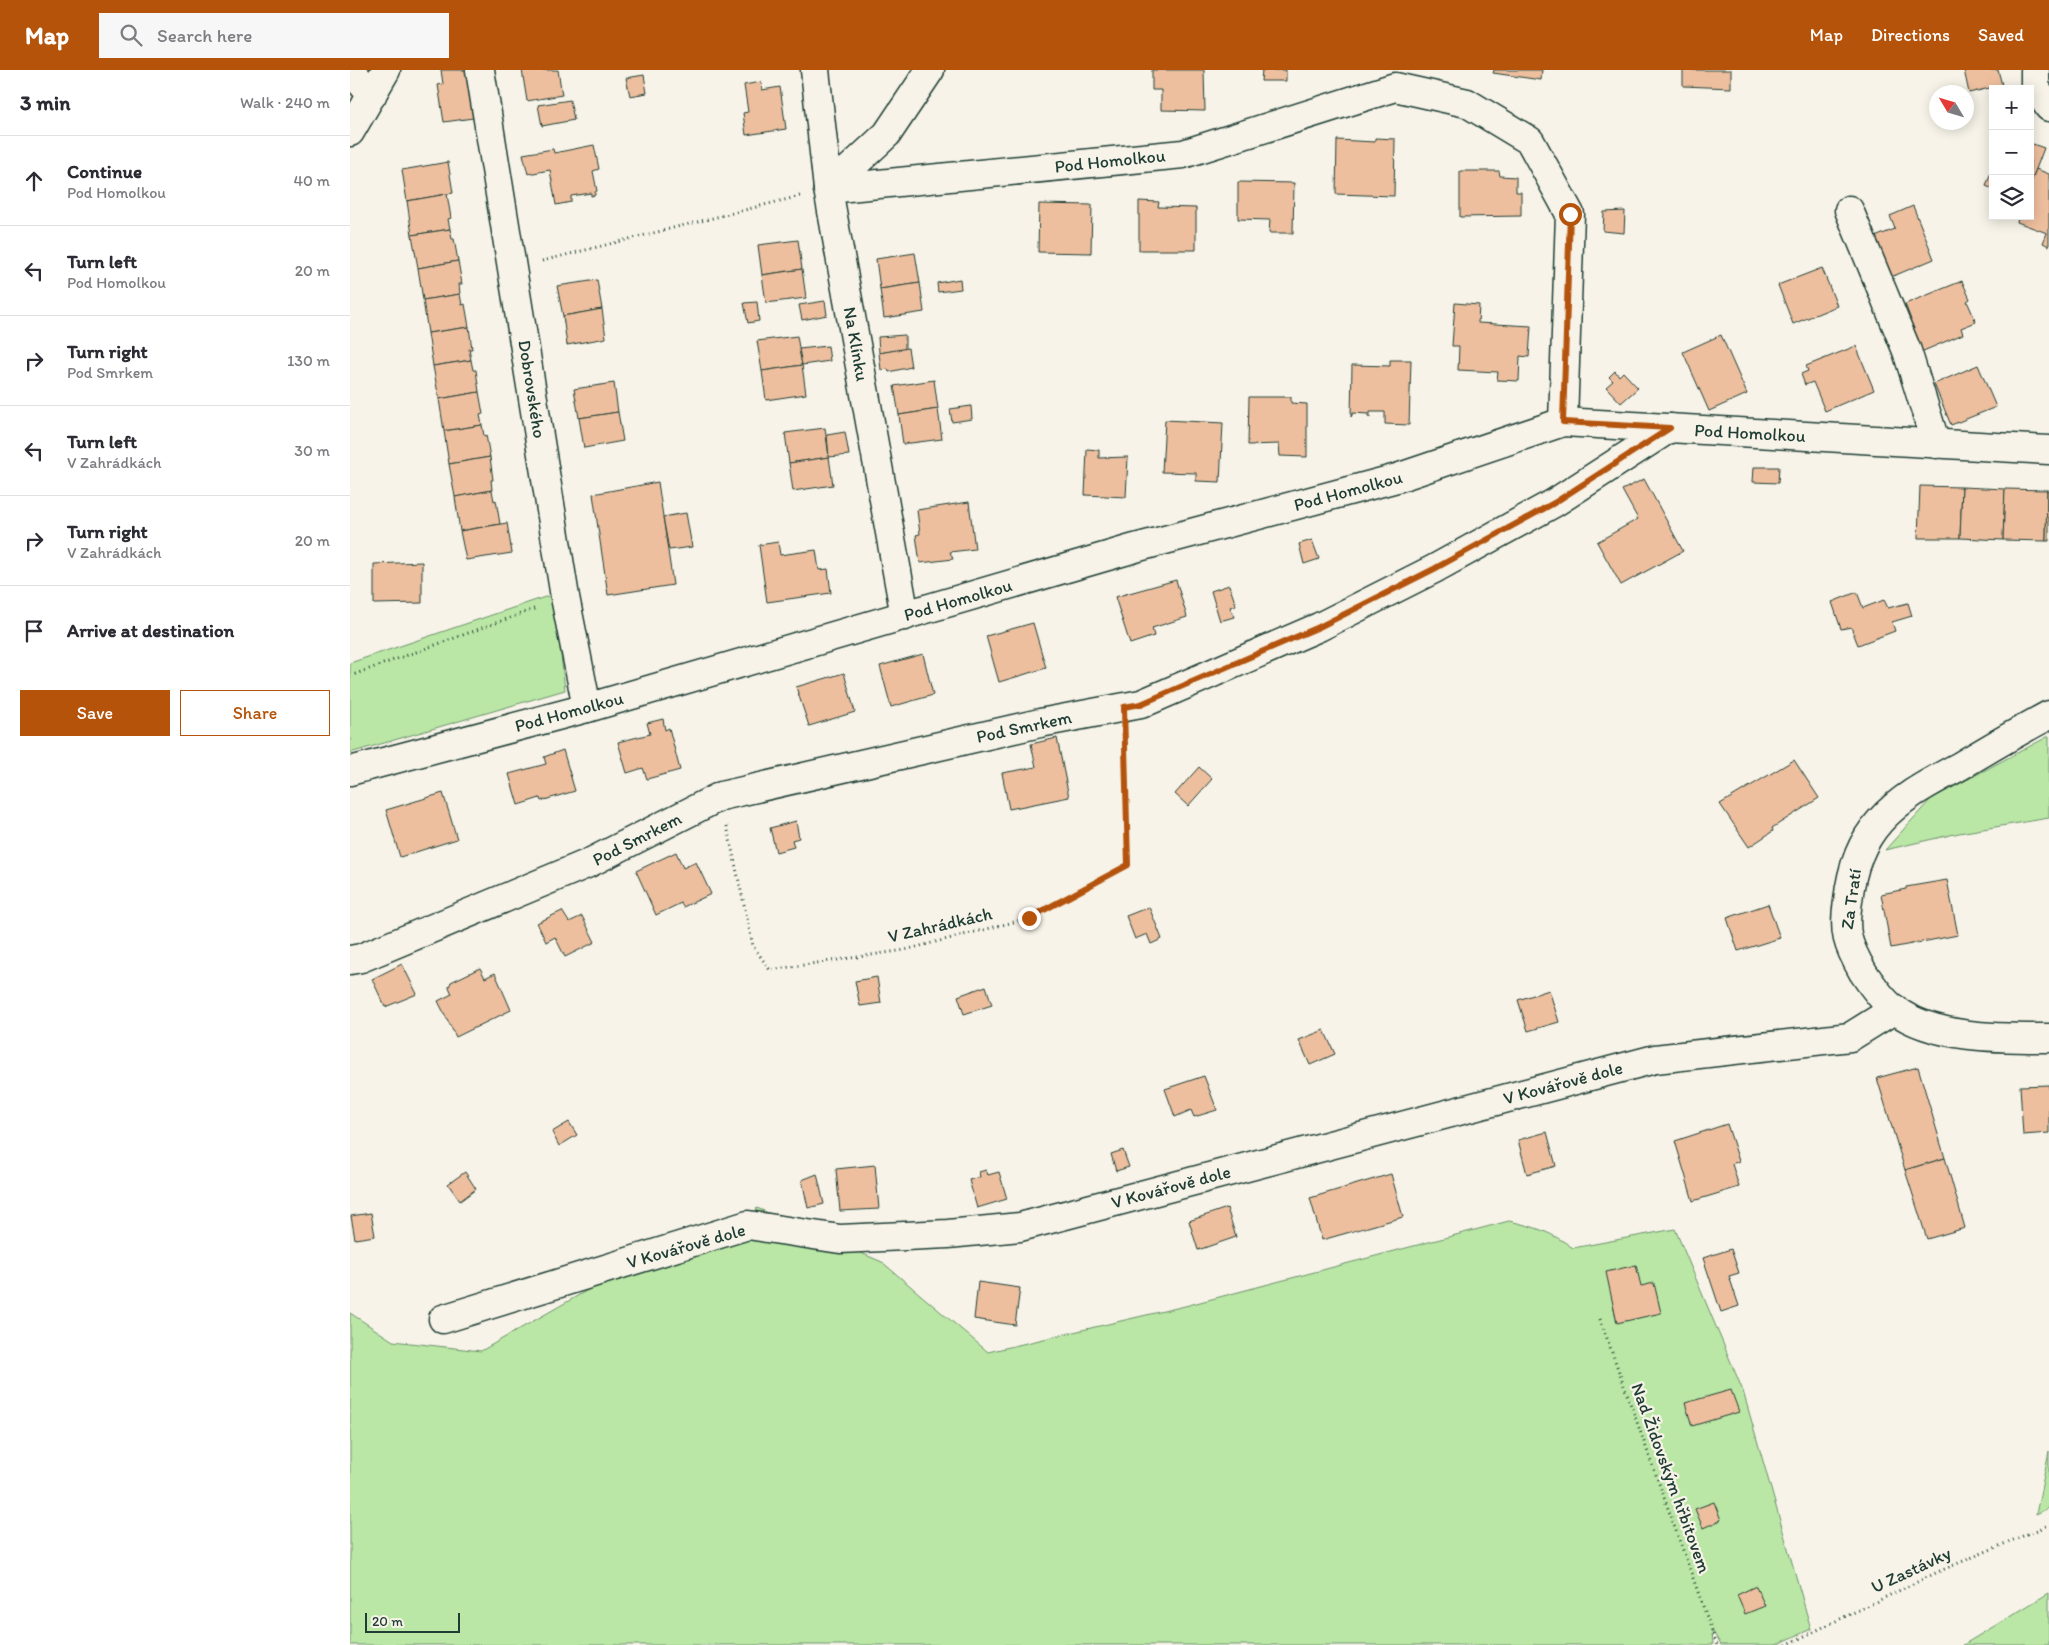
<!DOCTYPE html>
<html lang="en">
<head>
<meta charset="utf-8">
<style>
  body { margin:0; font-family:Itim,sans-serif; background:#f7f7f7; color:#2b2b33 }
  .controls { position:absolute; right:15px; top:15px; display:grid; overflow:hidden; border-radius:0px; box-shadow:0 2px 12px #0003 }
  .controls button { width:45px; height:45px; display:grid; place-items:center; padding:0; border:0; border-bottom:1px solid #e1e1e2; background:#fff; color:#2b2b33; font:25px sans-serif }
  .compass { position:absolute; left:1579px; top:15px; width:45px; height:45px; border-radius:50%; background:#fff; box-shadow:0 2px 12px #0003; rotate:308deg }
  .scale { position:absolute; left:15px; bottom:12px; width:95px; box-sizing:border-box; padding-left:5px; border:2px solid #1f3d34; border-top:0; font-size:14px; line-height:18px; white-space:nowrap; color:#1f3d34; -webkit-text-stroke:4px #f7f3e8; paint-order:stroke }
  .stop { position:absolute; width:15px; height:15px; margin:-11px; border:4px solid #b45309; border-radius:50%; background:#fff }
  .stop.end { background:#b45309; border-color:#fff; box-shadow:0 1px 5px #0008 }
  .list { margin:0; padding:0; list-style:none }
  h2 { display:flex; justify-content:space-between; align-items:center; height:65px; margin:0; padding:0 20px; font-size:21px }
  h2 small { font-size:16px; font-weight:400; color:#7c7c81 }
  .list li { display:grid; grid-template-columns:32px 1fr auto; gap:15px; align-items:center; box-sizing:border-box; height:90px; padding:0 20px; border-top:1px solid #e1e1e2 }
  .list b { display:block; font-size:19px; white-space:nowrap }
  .list p { margin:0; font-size:16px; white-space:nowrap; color:#7c7c81 }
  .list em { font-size:16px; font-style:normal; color:#7c7c81 }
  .actions { display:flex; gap:10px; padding:15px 20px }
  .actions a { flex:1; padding:11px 0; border:1px solid #b45309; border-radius:0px; text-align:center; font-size:18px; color:#b45309 }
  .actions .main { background:#b45309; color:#fff }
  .icon { flex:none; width:28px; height:28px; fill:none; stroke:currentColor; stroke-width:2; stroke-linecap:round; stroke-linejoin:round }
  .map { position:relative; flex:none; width:1699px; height:1575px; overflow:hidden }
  header { display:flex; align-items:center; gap:30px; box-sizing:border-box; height:70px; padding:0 25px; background:#b45309; color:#fff }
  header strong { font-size:24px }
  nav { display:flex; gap:28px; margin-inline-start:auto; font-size:18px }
  .search { width:350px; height:45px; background:#f7f7f7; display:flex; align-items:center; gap:12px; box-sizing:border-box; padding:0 18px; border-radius:0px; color:#7c7c81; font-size:19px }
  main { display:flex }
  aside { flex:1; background:#fff }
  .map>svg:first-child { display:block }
</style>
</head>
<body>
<header>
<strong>Map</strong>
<div class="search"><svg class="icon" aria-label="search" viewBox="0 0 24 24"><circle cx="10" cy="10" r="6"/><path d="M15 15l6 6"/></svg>Search here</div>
<nav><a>Map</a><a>Directions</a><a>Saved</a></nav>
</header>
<main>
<aside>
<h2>3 min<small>Walk · 240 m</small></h2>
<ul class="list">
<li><svg class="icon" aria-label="ahead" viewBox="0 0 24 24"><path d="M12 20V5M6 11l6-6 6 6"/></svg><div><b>Continue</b><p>Pod Homolkou</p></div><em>40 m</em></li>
<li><svg class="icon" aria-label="left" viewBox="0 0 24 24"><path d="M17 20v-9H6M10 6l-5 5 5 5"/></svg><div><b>Turn left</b><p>Pod Homolkou</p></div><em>20 m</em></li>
<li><svg class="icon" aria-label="right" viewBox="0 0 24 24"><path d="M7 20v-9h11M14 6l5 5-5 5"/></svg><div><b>Turn right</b><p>Pod Smrkem</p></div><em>130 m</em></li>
<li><svg class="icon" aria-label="left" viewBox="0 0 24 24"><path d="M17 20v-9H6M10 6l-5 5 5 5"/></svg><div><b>Turn left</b><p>V Zahrádkách</p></div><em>30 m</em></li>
<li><svg class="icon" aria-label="right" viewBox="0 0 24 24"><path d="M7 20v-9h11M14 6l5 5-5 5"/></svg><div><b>Turn right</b><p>V Zahrádkách</p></div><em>20 m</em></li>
<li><svg class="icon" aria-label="arrive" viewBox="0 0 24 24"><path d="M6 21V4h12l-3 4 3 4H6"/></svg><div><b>Arrive at destination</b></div></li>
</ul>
<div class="actions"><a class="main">Save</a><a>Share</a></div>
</aside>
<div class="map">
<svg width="1699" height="1575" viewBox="0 0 1699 1575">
  <rect width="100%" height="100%" fill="#f7f3e8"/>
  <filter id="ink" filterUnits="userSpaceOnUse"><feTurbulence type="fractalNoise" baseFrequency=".02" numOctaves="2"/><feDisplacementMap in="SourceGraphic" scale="10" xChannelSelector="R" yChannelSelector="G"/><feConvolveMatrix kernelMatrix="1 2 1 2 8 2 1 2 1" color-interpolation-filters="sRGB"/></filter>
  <g filter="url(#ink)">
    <!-- green -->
    <g fill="#bae7a5" stroke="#6c926c">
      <polygon points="204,524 215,620 0,683 0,593"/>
      <polygon points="1699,666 1699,748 1609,763 1535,780 1581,729"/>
      <path d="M407 1138 532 1192 638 1282 835 1236 1159 1151C1186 1157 1201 1162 1223 1178L1325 1159 1393 1321 1461 1559 1426 1575H1371L1362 1560 1363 1575H0V1243L43 1271 131 1281 243 1217 386 1162Z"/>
      <polygon points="1699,1381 1699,1438 1686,1444"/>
      <polygon points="1699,1523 1699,1575 1613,1575"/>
    </g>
    <!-- building -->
    <g fill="#eebf9e" stroke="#1f3d34">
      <polygon points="91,0 116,0 123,48 94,52 88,15 93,14"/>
      <polygon points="172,0 208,0 212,25 177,31"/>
      <polygon points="802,0 854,0 855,41 811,40 811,20 802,20"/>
      <polygon points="912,0 936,0 936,11 911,11"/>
      <polygon points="1144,0 1192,0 1191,10 1143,3"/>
      <polygon points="1333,0 1381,0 1381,18 1333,16"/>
      <polygon points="1614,0 1648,0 1652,15 1619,23"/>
      <polygon points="294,5 297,23 280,26 276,8"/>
      <polygon points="411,12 412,20 430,17 436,59 396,65 393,43 398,42 394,15"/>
      <polygon points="220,30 224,50 192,56 188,35"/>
      <polygon points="1025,68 1045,69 1044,126 986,124 987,70 1025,72"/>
      <polygon points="1680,73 1694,78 1680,115"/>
      <polygon points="244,75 249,99 243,101 247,121 245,122 245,125 241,126 241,123 221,126 221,132 206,135 200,100 178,104 173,84 203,79 204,83"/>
      <polygon points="98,92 103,123 57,131 52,100"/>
      <polygon points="1643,97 1643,119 1636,116"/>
      <polygon points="1686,99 1699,104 1699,176 1693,173 1697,163 1667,152 1669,146 1680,146 1680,115"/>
      <polygon points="1110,101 1149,101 1150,106 1166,107 1166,122 1171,122 1171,146 1110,147"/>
      <polygon points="888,112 944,113 943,163 919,163 920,150 888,149"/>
      <polygon points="97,124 101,148 98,149 100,159 62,165 57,131"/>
      <polygon points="789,131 809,132 808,137 846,138 846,180 789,180"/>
      <polygon points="689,134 742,135 741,183 688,182"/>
      <polygon points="1563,136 1584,189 1541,207 1525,167 1545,159 1540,146"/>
      <polygon points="1275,141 1274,163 1253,161 1254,142"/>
      <polygon points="100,159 102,169 104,169 108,191 68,198 62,165"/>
      <polygon points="448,170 452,199 412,205 408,175"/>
      <polygon points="565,183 570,213 530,219 526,189"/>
      <polygon points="108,191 112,214 109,214 110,224 73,230 68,198"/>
      <polygon points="1472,198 1487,236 1443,254 1428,215"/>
      <polygon points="452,199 456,228 416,233 412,205"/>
      <polygon points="610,209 611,219 588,222 587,213"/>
      <polygon points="247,210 252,239 213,246 207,216"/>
      <polygon points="1612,211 1620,229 1617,231 1626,252 1611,258 1613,264 1571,282 1558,251 1561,250 1555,234"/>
      <polygon points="570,213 574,242 534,248 530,219"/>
      <polygon points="110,224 112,235 115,234 119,257 78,263 73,230"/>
      <polygon points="475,231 477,245 452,250 449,235"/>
      <polygon points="407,232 409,251 398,253 394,233"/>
      <polygon points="1105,233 1129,235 1128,253 1181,256 1179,287 1170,286 1169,311 1147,310 1148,302 1108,300 1109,276 1102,276"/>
      <polygon points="252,239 256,268 217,275 213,246"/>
      <polygon points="119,257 122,279 119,279 121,290 83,296 78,263"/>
      <polygon points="555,265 555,279 529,283 528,267"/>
      <polygon points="1371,265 1397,324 1359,341 1333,282"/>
      <polygon points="447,266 452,295 412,301 407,271"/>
      <polygon points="478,276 480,291 452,295 449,279"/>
      <polygon points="1506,276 1524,320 1475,341 1463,312 1455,315 1451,304 1458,301 1456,296"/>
      <polygon points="558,278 561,297 539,302 538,299 531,300 529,283"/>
      <polygon points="121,290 123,300 126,300 129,322 89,329 83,296"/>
      <polygon points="1040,290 1061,290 1059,355 1035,354 1035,342 1020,342 1020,347 1018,347 1018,344 1003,343 1001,347 1002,295 1040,296"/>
      <polygon points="452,295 456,324 416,330 412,301"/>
      <polygon points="1628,295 1646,337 1601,355 1584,314"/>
      <polygon points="1265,301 1269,306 1273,302 1288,318 1271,333 1256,317 1263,311 1259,307"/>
      <polygon points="584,310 588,339 549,345 544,316"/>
      <polygon points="264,313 268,342 229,348 224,319"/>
      <polygon points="129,322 133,344 130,345 132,355 94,361 89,329"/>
      <polygon points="899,327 941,327 941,333 957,334 957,387 930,386 929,374 898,375"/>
      <polygon points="621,336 622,349 602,352 600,339"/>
      <polygon points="588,339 592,369 553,374 549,345"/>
      <polygon points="268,342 273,371 234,378 229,348"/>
      <polygon points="815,350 873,353 870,412 846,411 846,403 812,402"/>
      <polygon points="132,355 134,366 136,365 140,387 99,394 94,361"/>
      <polygon points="475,358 479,387 439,393 435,363"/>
      <polygon points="495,362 499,385 479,387 477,365"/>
      <polygon points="737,379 749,380 749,388 778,387 776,427 735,425"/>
      <polygon points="140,387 143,410 141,410 142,420 105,427 99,394"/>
      <polygon points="479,387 483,415 443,421 439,393"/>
      <polygon points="1404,397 1429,397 1428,413 1403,412"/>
      <polygon points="1294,409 1333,481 1271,515 1247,472 1288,449 1272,420"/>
      <polygon points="308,412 323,515 258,525 243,424"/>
      <polygon points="1570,416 1612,417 1610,468 1568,468"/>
      <polygon points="1612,417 1655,419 1653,470 1610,468"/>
      <polygon points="1655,419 1697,420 1696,471 1653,470"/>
      <polygon points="142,420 144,431 146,430 150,454 110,461 105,427"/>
      <polygon points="1697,420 1699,420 1699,471 1696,471"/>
      <polygon points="619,432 625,479 600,482 603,489 570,493 566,465 570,464 567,440"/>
      <polygon points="336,443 342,477 319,480 313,447"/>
      <polygon points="157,453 162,483 116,490 110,461"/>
      <polygon points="962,470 969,489 954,494 949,474"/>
      <polygon points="428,472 430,485 466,480 469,500 478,499 481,523 417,532 409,475"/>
      <polygon points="72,492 72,533 24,534 24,494"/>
      <polygon points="826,510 837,547 802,558 804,566 780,574 765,527"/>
      <polygon points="879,515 886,535 880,537 884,547 870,551 861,521"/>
      <polygon points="1507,522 1513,538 1534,530 1538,538 1558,533 1562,546 1542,552 1545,561 1508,575 1501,557 1491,559 1482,532"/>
      <polygon points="683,553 696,598 649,612 636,566"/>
      <polygon points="573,584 583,625 541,637 530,596"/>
      <polygon points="494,603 505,642 459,656 446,617"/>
      <polygon points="313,649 315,660 319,658 330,700 297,709 293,698 277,703 268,672 300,664 297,653"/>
      <polygon points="707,668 719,727 659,739 652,703 686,697 681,674"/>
      <polygon points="213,680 225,721 191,731 190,728 168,735 159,704 196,694 194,687"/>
      <polygon points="1444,690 1469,728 1422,758 1423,761 1399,777 1370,734"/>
      <polygon points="849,697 862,709 838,736 825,724"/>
      <polygon points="93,723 107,769 50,787 36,740"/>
      <polygon points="446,751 449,768 442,770 444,777 426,782 420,758"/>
      <polygon points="326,782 333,798 346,792 361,824 333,837 331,833 306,845 286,801"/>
      <polygon points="1597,810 1608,865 1541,878 1531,824 1556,819 1556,817"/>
      <polygon points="1418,834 1430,868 1388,881 1377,848"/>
      <polygon points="799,837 812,869 801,874 797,864 785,869 776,846"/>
      <polygon points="212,841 219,852 232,846 245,872 215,887 205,867 196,872 187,853"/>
      <polygon points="52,894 67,924 35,937 22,909"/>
      <polygon points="130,898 135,908 145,903 161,940 106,967 88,931 102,924 99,917 101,912"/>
      <polygon points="527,907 531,933 510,936 505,911"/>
      <polygon points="636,916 642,935 614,944 608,926"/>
      <polygon points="1199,920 1209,952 1178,961 1168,930"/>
      <polygon points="974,960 985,984 960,995 949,970"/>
      <polygon points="1568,997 1595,1088 1555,1100 1527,1008"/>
      <polygon points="854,1006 867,1040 844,1047 841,1040 825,1047 815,1019"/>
      <polygon points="1699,1015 1699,1063 1673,1065 1670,1016"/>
      <polygon points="219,1052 227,1065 209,1076 202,1062"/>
      <polygon points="1377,1054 1389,1091 1382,1094 1389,1117 1343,1131 1325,1071"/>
      <polygon points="1197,1062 1206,1096 1177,1104 1168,1070"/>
      <polygon points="773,1080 779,1097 766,1101 761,1084"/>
      <polygon points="1595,1088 1615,1158 1577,1169 1555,1100"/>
      <polygon points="525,1095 529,1139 490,1141 486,1099"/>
      <polygon points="636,1100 638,1105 649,1102 657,1129 627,1138 619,1110 630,1107 629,1102"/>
      <polygon points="115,1102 126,1119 110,1131 98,1114"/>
      <polygon points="467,1104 474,1134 458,1138 452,1110"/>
      <polygon points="1041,1104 1053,1147 972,1170 960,1128"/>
      <polygon points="877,1138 886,1167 848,1180 839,1151"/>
      <polygon points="21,1143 25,1166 5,1169 1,1146"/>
      <polygon points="1381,1179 1389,1203 1379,1206 1389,1236 1371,1242 1353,1188"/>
      <polygon points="1286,1195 1291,1216 1304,1213 1311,1243 1267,1253 1256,1202"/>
      <polygon points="628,1212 670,1218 665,1255 624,1249"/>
      <polygon points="1381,1320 1389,1342 1342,1356 1335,1333"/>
      <polygon points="1364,1432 1371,1450 1353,1458 1345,1439"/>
      <polygon points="1406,1516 1415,1536 1395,1544 1387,1525"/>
    </g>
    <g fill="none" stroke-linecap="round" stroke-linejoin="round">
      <defs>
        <g id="street">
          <polyline points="0,0 22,25"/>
          <polyline points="130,0 215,527 237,638"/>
          <polyline points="465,0 478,119 555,546"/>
          <polyline points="1685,0 1685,17 1699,37"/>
          <polyline points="0,62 36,0"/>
          <polyline points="478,119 833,84 1045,17 1117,33 1180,71 1220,144 1213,352"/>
          <polyline points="478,119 537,64 580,0"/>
          <polyline points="1499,140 1557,281 1586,374"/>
          <path d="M1699 645C1669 661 1640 678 1610 696 1581 712 1552 726 1530 751 1510 773 1501 802 1498 831 1493 862 1497 874 1513 902 1521 914 1533 931 1545 940 1584 969 1652 968 1699 968"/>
          <polyline points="0,701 237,638 785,478 1047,408 1213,352 1699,380"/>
          <polyline points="0,890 11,888 239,793 371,726 690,653 791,634 969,557 1084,499 1204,433 1320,358"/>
          <polyline points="93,1249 398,1155 490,1169 598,1164 670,1157 1305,989 1500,967 1545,939"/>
        </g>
      </defs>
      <!-- street casing -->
      <use href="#street" stroke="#1f3d34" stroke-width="31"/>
      <!-- path -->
      <g stroke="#1f3d34" stroke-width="3" stroke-dasharray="1 4" stroke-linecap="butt">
        <polyline points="192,191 450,126"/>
        <polyline points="0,606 187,538"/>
        <polyline points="377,756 403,876 420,900 555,880 679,848 778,795 775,668"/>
        <polyline points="1250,1249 1367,1575"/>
        <polyline points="1436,1575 1592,1500 1699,1455"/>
      </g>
      <!-- street -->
      <use href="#street" stroke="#f7f3e8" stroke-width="28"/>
    </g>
  </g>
  <g fill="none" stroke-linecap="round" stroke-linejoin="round" filter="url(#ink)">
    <!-- route -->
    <polyline stroke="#b45309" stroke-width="6" points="679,848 778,795 774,637 791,634 969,557 1084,499 1204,433 1320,358 1213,352 1220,144"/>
  </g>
  <g text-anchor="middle" stroke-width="4.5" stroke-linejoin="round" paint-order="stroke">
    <!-- street labels -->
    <g font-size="18" fill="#1f3d34" stroke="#f7f3e8">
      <text transform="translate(760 91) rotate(-6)" y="6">Pod Homolkou</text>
      <text transform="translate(506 274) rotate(80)" y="6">Na Klínku</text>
      <text transform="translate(182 319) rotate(81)" y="6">Dobrovského</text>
      <text transform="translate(1400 363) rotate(3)" y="6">Pod Homolkou</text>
      <text transform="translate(998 421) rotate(-15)" y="6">Pod Homolkou</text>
      <text transform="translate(608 530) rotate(-16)" y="6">Pod Homolkou</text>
      <text transform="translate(219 642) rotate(-15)" y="6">Pod Homolkou</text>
      <text transform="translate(674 657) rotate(-12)" y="6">Pod Smrkem</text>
      <text transform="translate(287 769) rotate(-27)" y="6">Pod Smrkem</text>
      <text transform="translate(1501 829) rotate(-82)" y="6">Za Tratí</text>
      <text transform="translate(590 855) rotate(-13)" y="6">V Zahrádkách</text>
      <text transform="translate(1213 1013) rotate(-15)" y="6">V Kovářově dole</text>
      <text transform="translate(821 1117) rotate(-15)" y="6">V Kovářově dole</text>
      <text transform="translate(336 1176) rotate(-16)" y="6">V Kovářově dole</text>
      <text transform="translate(1321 1408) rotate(70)" y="6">Nad Židovským hřbitovem</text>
      <text transform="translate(1561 1500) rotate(-25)" y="6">U Zastávky</text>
    </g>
  </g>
</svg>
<div class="controls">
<button>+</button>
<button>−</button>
<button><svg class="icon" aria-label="layers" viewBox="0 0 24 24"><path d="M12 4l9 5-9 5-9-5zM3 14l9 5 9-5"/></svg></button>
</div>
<svg class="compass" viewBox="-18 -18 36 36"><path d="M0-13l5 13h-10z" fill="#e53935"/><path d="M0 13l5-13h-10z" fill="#7c7c81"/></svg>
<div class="scale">20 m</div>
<div class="stop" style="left:1220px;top:144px"></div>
<div class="stop end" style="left:679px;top:848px"></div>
</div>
</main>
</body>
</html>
